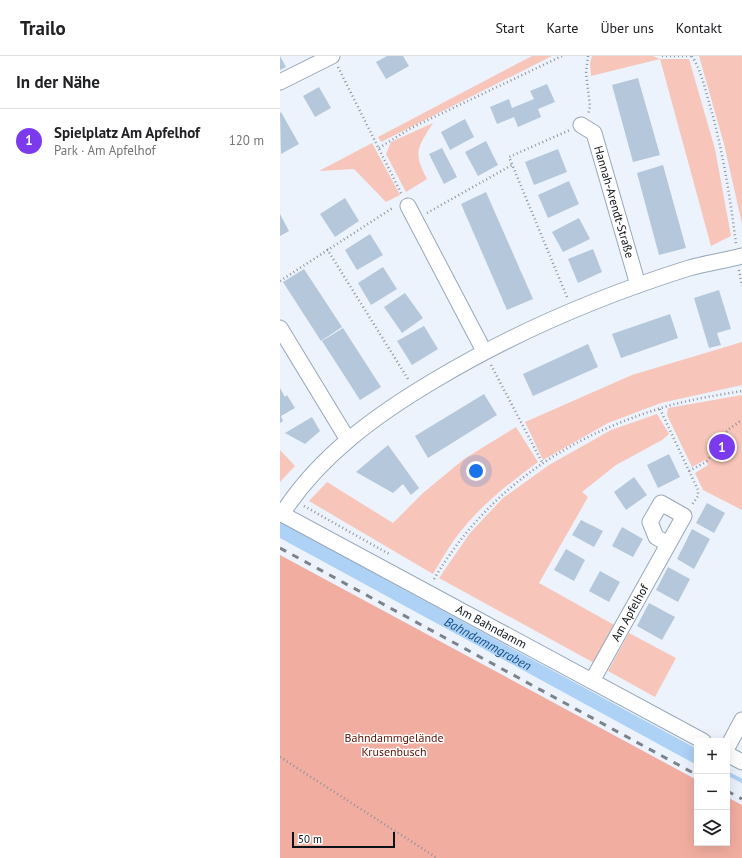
<!DOCTYPE html>
<html lang="de">
<head>
<meta charset="utf-8">
<style>
  body { margin:0; font-family:"PT Sans",sans-serif; background:#f6f6f6; color:#202124 }
  .controls { position:absolute; right:12px; bottom:12px; display:grid; overflow:hidden; border-radius:0px; box-shadow:0 4px 16px #0002 }
  .controls button { width:36px; height:36px; display:grid; place-items:center; padding:0; border:0; border-bottom:1px solid #e0e0e0; background:#fff; color:#202124; font:20px sans-serif }
  .scale { position:absolute; left:12px; bottom:10px; width:103px; box-sizing:border-box; padding-left:4px; border:2px solid #0c1219; border-top:0; font-size:11px; line-height:14px; white-space:nowrap; color:#0c1219; -webkit-text-stroke:3px #fff; paint-order:stroke }
  .you { position:absolute; left:196px; top:415px; width:14px; height:14px; margin:-10px; border:3px solid #fff; border-radius:50%; background:#1a73e8; box-shadow:0 0 0 6px #1a73e833 }
  .badge { display:grid; place-items:center; width:26px; height:26px; border-radius:50%; background:#7c3aed; color:#fff; font-size:13px; font-weight:700 }
  .pin { position:absolute; translate:-50% -50%; border:2px solid #fff; box-shadow:0 1px 4px #0006 }
  .list { margin:0; padding:0; list-style:none }
  h2 { display:flex; justify-content:space-between; align-items:center; height:52px; margin:0; padding:0 16px; font-size:17px }
  h2 small { font-size:13px; font-weight:400; color:#757577 }
  .list li { display:grid; grid-template-columns:26px 1fr auto; gap:12px; align-items:center; box-sizing:border-box; height:64px; padding:0 16px; border-top:1px solid #e0e0e0 }
  .list b { display:block; font-size:15px; white-space:nowrap }
  .list p { margin:0; font-size:13px; white-space:nowrap; color:#757577 }
  .list em { font-size:13px; font-style:normal; color:#757577 }
  .icon { flex:none; width:22px; height:22px; fill:none; stroke:currentColor; stroke-width:2; stroke-linecap:round; stroke-linejoin:round }
  .map { position:relative; flex:none; width:462px; height:802px; overflow:hidden }
  header { display:flex; align-items:center; gap:24px; box-sizing:border-box; height:56px; padding:0 20px; background:#fff; border-bottom:1px solid #e0e0e0 }
  header strong { font-size:19px }
  nav { display:flex; gap:22px; margin-inline-start:auto; font-size:14px }
  main { display:flex }
  aside { flex:1; background:#fff }
  .map>svg:first-child { display:block }
</style>
</head>
<body>
<header>
<strong>Trailo</strong>
<nav><a>Start</a><a>Karte</a><a>Über uns</a><a>Kontakt</a></nav>
</header>
<main>
<aside>
<h2>In der Nähe<small></small></h2>
<ul class="list">
<li><span class="badge">1</span><div><b>Spielplatz Am Apfelhof</b><p>Park · Am Apfelhof</p></div><em>120 m</em></li>
</ul>
</aside>
<div class="map">
<svg width="462" height="802" viewBox="0 0 462 802">
  <rect width="100%" height="100%" fill="#ecf3fc"/>
  <!-- green -->
  <g fill="#f8c5ba">
    <polygon points="252,0 272,0 101,86 98,81"/>
    <polygon points="312,0 373,0 380,3 409,3 435,93 451,180 431,190 380,3 311,20 310,7"/>
    <polygon points="419,0 462,0 462,168 444,88"/>
    <path d="M153 67C137 92 133 96 147 123L126 136 106 98 111 86Z"/>
    <polygon points="92,87 120,139 106,146 74,113 39,115"/>
    <polygon points="462,286 462,329 381,347 328,367 263,404 245,366 352,319"/>
    <polygon points="462,339 462,454 423,434 415,417 428,409 425,404 412,411 387,359 388,352"/>
    <polygon points="377,358 389,378 382,384 336,409 302,436 308,441 259,527 336,570 316,608 159,522 190,477 223,442 269,409 331,374"/>
    <path d="M236 371 258 406C227 429 197 452 174 484 166 495 160 507 153 518L29 445 47 426 113 467 143 437 184 403Z"/>
    <polygon points="0,394 15,410 0,426"/>
    <polygon points="349,577 396,602 375,641 328,615"/>
  </g>
  <!-- forest -->
  <polygon fill="#f1aea0" points="0,499 417,724 417,787 447,787 447,741 462,749 462,802 0,802"/>
  <g fill="none" stroke-linecap="round" stroke-linejoin="round">
    <!-- stream -->
    <polyline stroke="#aed1f6" stroke-width="4" points="447,717 462,725"/>
    <!-- canal -->
    <path stroke="#aed1f6" stroke-width="14" id="s1" d="M0 474 417 701"/>
  </g>
  <!-- building -->
  <g fill="#b5c7db">
    <polygon points="0,0 6,11 0,14"/>
    <polygon points="107,0 123,0 129,10 106,23 96,6"/>
    <polygon points="358,22 380,99 353,106 332,29"/>
    <polygon points="267,28 275,46 258,53 261,61 238,71 234,61 217,68 210,51 229,43 232,52 254,43 250,35"/>
    <polygon points="39,31 51,52 35,61 23,40"/>
    <polygon points="1,56 19,88 1,98 0,57"/>
    <polygon points="185,63 194,81 170,94 161,76"/>
    <polygon points="206,85 218,109 198,120 185,96"/>
    <polygon points="162,92 177,121 164,128 149,98"/>
    <polygon points="278,93 287,116 254,129 245,106"/>
    <polygon points="383,109 406,192 379,199 357,117"/>
    <polygon points="289,125 299,148 268,162 258,139"/>
    <polygon points="206,136 253,243 227,254 181,148"/>
    <polygon points="65,142 79,165 55,181 40,158"/>
    <polygon points="0,158 9,175 0,180"/>
    <polygon points="299,162 310,183 283,196 272,176"/>
    <polygon points="90,178 103,199 77,214 65,194"/>
    <polygon points="313,193 322,216 298,227 288,203"/>
    <polygon points="103,211 117,233 91,249 78,227"/>
    <polygon points="24,213 62,271 41,285 3,226"/>
    <polygon points="439,234 451,273 437,277 441,289 429,292 414,242"/>
    <polygon points="125,237 143,262 122,277 104,251"/>
    <polygon points="390,258 398,282 341,302 332,278"/>
    <polygon points="144,270 158,293 132,309 117,285"/>
    <polygon points="63,272 101,331 80,344 42,285"/>
    <polygon points="308,288 318,311 253,340 243,318"/>
    <polygon points="0,332 5,341 7,339 15,352 1,360 3,365 0,367"/>
    <polygon points="204,338 217,359 148,402 135,380"/>
    <polygon points="32,361 40,375 25,388 5,377"/>
    <polygon points="108,389 139,432 131,439 123,428 113,437 76,416"/>
    <polygon points="389,398 400,421 378,432 367,409"/>
    <polygon points="354,421 367,439 346,454 334,436"/>
    <polygon points="427,447 445,457 434,477 416,467"/>
    <polygon points="301,464 323,475 314,491 292,479"/>
    <polygon points="342,471 363,483 353,501 332,490"/>
    <polygon points="412,473 430,483 414,513 397,503"/>
    <polygon points="286,493 305,504 294,525 274,514"/>
    <polygon points="388,511 410,523 398,546 376,534"/>
    <polygon points="320,515 340,526 329,546 309,535"/>
    <polygon points="369,547 395,561 382,584 357,570"/>
  </g>
  <g fill="none" stroke-linecap="round" stroke-linejoin="round">
    <defs>
      <g id="minor">
        <polyline points="0,26 52,0"/>
        <path id="s2" d="M301 69 314 77 358 229"/>
        <polyline points="128,150 204,295"/>
        <polyline points="0,272 68,384"/>
        <path id="s3" d="M0 457 423 685"/>
        <path d="M2 458C39 400 96 359 155 324 235 276 320 240 409 212 426 207 444 205 462 200"/>
        <path id="s4" d="M312 625 404 460 381 447 370 466 376 481 388 488"/>
        <polyline points="447,692 462,664"/>
        <polyline points="447,698 462,706"/>
      </g>
    </defs>
    <!-- minor casing -->
    <use href="#minor" stroke="#96a8bb" stroke-width="17"/>
    <!-- path -->
    <g stroke="#8d939c" stroke-width="2.5" stroke-dasharray="1 3" stroke-linecap="butt">
      <polyline points="308,0 306,17 310,50 308,59"/>
      <polyline points="382,0 411,0"/>
      <path d="M412 0C420 13 424 28 428 43 442 89 450 140 456 188"/>
      <polyline points="58,11 122,139"/>
      <polyline points="99,92 131,72 282,0"/>
      <polyline points="147,157 232,109"/>
      <polyline points="47,193 128,323"/>
      <polyline points="459,214 462,230"/>
      <polyline points="0,225 114,151"/>
      <polyline points="287,241 229,101 290,74"/>
      <polyline points="211,309 263,408"/>
      <polyline points="380,353 418,434 418,440 411,450"/>
      <polyline points="409,415 426,406 435,395 440,383 449,373 462,364"/>
      <polyline points="24,450 109,498"/>
      <path d="M154 523C209 431 289 379 391 349 414 343 438 339 462 335"/>
      <polyline points="0,701 157,802"/>
    </g>
    <!-- minor -->
    <use href="#minor" stroke="#fff" stroke-width="15"/>
    <!-- rail -->
    <g stroke="#7d838c" stroke-width="3" stroke-dasharray="7 7" stroke-linecap="butt">
      <polyline points="0,492 417,719"/>
      <polyline points="447,735 462,743"/>
    </g>
  </g>
  <g text-anchor="middle" stroke-width="3" stroke-linejoin="round" paint-order="stroke">
    <!-- street labels -->
    <g font-size="12" fill="#0c1219" stroke="#fff">
      <text dy="4" stroke="none"><textPath href="#s2" startOffset="87">Hannah-Arendt-Straße</textPath></text>
      <text dy="4" stroke="none"><textPath href="#s4" startOffset="78">Am Apfelhof</textPath></text>
      <text dy="4" stroke="none"><textPath href="#s3" startOffset="240">Am Bahndamm</textPath></text>
    </g>
    <!-- park labels -->
    <g font-size="12" fill="#5f1204" stroke="#fff">
      <text x="114" y="686">Bahndammgelände<tspan x="114" dy="14">Krusenbusch</tspan></text>
    </g>
    <!-- water labels -->
    <g font-size="13" font-style="italic" fill="#115088" stroke="#fff">
      <text dy="5" stroke="none"><textPath href="#s1" startOffset="237">Bahndammgraben</textPath></text>
    </g>
  </g>
</svg>
<div class="controls">
<button>+</button>
<button>−</button>
<button><svg class="icon" aria-label="layers" viewBox="0 0 24 24"><path d="M12 4l9 5-9 5-9-5zM3 14l9 5 9-5"/></svg></button>
</div>
<div class="scale">50 m</div>
<div class="you"></div>
<div class="pin badge" style="left:442px;top:391px">1</div>
</div>
</main>
</body>
</html>
